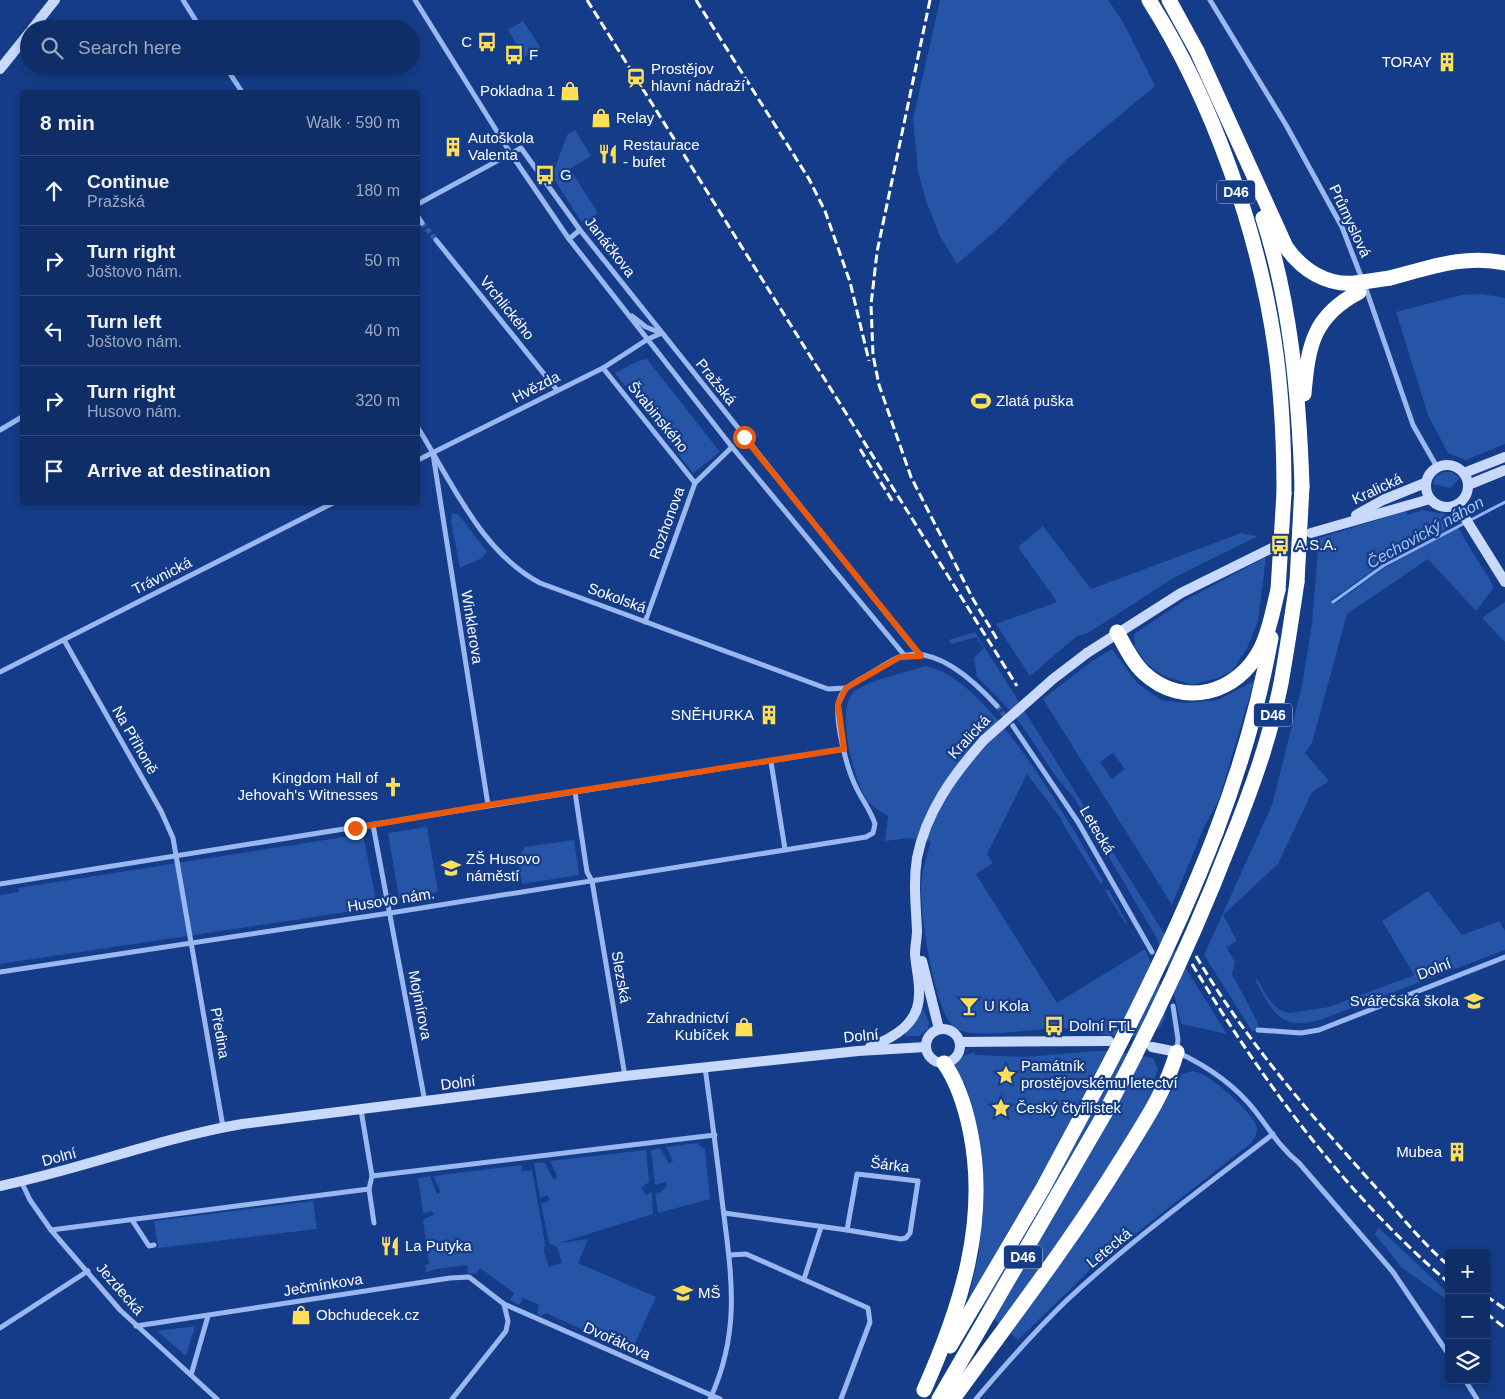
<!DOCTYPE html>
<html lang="en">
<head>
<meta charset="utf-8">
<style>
  body { margin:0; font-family:Arial,sans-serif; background:#18356c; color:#f1f3f6 }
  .controls { position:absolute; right:15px; bottom:15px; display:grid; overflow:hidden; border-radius:5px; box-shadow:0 2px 8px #0003 }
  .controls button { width:45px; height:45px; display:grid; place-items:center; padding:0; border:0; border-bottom:1px solid #2f497a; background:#0f2d66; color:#f1f3f6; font:25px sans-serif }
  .stop { position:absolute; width:15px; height:15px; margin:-11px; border:4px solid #ea580c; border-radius:50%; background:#fff }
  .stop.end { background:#ea580c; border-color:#fff; box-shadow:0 1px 5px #0008 }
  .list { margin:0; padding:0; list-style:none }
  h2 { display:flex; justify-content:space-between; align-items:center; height:65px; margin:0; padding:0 20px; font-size:21px }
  h2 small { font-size:16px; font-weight:400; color:#9ba8bf }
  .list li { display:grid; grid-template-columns:32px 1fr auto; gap:15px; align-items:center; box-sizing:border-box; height:70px; padding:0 20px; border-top:1px solid #2f497a }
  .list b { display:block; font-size:19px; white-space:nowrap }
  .list p { margin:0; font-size:16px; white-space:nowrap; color:#9ba8bf }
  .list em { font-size:16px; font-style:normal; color:#9ba8bf }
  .icon { flex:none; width:28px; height:28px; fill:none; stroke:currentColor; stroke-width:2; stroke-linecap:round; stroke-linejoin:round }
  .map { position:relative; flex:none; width:1505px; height:1399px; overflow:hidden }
  .search { position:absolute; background:#0f2d66; box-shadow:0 2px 8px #0003; left:20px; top:20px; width:400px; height:55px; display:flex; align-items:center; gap:12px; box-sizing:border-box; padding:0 18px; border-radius:28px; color:#9ba8bf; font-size:19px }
  .panel { position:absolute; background:#0f2d66; box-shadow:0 2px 8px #0003; left:20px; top:90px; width:400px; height:415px; border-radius:5px }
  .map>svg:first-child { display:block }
</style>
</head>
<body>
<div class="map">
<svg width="1505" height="1399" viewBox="0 0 1505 1399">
  <rect width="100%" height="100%" fill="#143c88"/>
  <!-- green -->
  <g fill="#2654a7" fill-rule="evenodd">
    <polygon points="940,0 1108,0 1123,22 1155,86 1066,160 1001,226 957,264 940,236 926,201 918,171 913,119"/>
    <polygon points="523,21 540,47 524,57 508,30"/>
    <polygon points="575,130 591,156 570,169 598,213 585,222 581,221 552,176 567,135"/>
    <polygon points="1482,294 1505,298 1505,444 1466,460 1448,453 1428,415 1396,312 1461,295"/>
    <polygon points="647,359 720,452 693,473 615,373 638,361"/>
    <polygon points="1443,472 1452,472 1460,478 1450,488 1433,484 1435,477"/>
    <polygon points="1422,510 1444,514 1455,524 1382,564 1331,600 1335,604 1384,568 1458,528 1494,587 1476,611 1428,559 1347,614 1312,743 1305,753 1329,781 1312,792 1278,864 1223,915 1237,941 1226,947 1235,962 1232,974 1258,1023 1258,1030 1252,1031 1204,955 1272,805 1302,686 1312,623 1319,538 1406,511 1408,515"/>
    <polygon points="452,514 458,514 487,552 482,558 460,568 451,522"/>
    <polygon points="1043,526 1091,589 1241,533 1258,536 1175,577 1088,633 1077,636 1030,676 996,624 1057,602 1018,547"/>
    <polygon points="1266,557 1258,621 1247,648 1232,671 1218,678 1192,685 1164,676 1147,664 1135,647 1134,634 1182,602"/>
    <polygon points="1505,602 1505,642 1482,618"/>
    <path d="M975 632 1227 1034 1181 1024 1168 968 1156 937 1073 796C1051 775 1038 746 1019 722 1006 705 992 691 977 677L974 658 984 648 976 637 951 644 949 640Z"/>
    <path d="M1112 649 1137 683 1161 700 1186 703 1218 700 1254 681 1219 800 1204 827 1172 905 1043 699 1092 661ZM1113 753 1125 769 1112 779 1100 762Z"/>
    <path d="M925 666C988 675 1071 826 1103 880L1101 884 1105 890H1109L1127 923 1126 925 1135 936 1134 937 1061 821 1062 820 1027 774 987 854 993 863 976 874 1057 1003 1145 949C1152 967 1174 1005 1162 1024 1146 1049 1089 1029 1064 1028 1039 1027 973 1041 955 1028 934 1013 920 913 921 886 922 871 927 855 931 841L910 838 885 841 888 816C882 812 874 808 869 803 855 785 835 711 853 693 866 680 906 673 925 666Z"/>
    <polygon points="427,827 438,892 399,898 388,833"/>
    <polygon points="363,834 377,906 374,908 0,964 0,895 19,892 18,888"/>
    <polygon points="574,840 579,875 522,884 518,858 525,847"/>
    <path d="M1428 891 1462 935 1499 921 1505 931V950L1320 1020C1279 1030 1275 1014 1256 982L1257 979C1265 992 1273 1012 1290 1013L1329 1007 1414 975 1382 921Z"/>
    <polygon points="922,1008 929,1022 928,1029 919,1036 904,1036"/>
    <path d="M1094 1051H1111L1153 1058 1158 1069 1152 1089 1169 1095 1182 1074C1187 1072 1192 1070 1197 1072 1210 1075 1256 1115 1257 1128 1257 1134 1254 1138 1251 1143L1091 1269 1018 1340 969 1298 979 1251 983 1196 970 1100 965 1083 961 1084 954 1066 964 1056 974 1052 975 1055 1026 1057Z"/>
    <polygon points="697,1143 705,1150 710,1199 658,1213 655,1193 661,1192 667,1186 665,1182 655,1185 651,1150 660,1148 669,1164 673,1161 666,1147"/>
    <polygon points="646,1150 649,1182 641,1188 646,1195 651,1192 652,1194 653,1214 559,1243 588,1239 578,1263 656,1297 631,1352 546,1313 541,1316 537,1314 539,1305 523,1298 519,1305 510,1300 514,1293 480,1268 476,1274 468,1273 467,1265 436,1269 426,1272 425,1265 429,1264 423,1220 434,1214 432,1211 423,1213 418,1178 430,1176 437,1194 441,1192 433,1176 522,1165 522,1171 532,1170 545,1244 544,1251 549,1267 562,1263 557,1247 549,1243 541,1204 550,1200 547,1195 540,1198 534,1163 544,1162 554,1180 558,1177 550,1161"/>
    <polygon points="313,1201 317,1229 158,1248 154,1221"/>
    <polygon points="1379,1228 1449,1294 1449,1301 1402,1268 1375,1234"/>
    <polygon points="195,1326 186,1356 157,1331"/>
  </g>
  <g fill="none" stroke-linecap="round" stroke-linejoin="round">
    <!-- stream -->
    <polyline stroke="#8cb2f2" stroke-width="3" points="1333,602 1383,566 1505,502"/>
    <!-- street-tunnel -->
    <g stroke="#37599a" stroke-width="5" stroke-dasharray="5 2.5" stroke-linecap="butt">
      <polyline points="422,223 436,240"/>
      <polyline points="997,706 1013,726"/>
    </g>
    <!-- street -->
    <g stroke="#9ab8ef" stroke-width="5">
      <polyline points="183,0 201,29"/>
      <polyline points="415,0 511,154 569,239 732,447 905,656"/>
      <polyline points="1210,0 1286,125 1342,227 1367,292 1413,425 1437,467"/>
      <polyline points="225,66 242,92"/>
      <polyline points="418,204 521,148 580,230 920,656"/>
      <polyline points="418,217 422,223"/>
      <polyline points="569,239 580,230"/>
      <polyline points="436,240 557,390"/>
      <polyline points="632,316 646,327 661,333"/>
      <polyline points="603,368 695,483"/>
      <path d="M418 428C452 482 481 552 540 583L828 689 846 688"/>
      <polyline points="0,430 22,417"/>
      <polyline points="433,454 488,805"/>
      <polyline points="418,460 603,368 648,339 662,333"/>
      <polyline points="645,622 695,483 732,447"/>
      <polyline points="64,640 161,811 173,838 223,1127"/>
      <polyline points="0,672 335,502"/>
      <polyline points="1013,726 1078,822 1152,952"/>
      <polyline points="771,762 785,849"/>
      <polyline points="575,792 587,872 592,881 625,1076"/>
      <polyline points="373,825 425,1102"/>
      <polyline points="0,884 844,749"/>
      <path d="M0 972 390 913 866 837 873 833 875 824C871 811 862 800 856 787 847 769 834 720 839 701 842 687 858 681 869 674 879 669 889 661 899 657 936 644 975 682 997 706"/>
      <path d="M1173 1006 1178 1039 1177 1052C1207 1066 1236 1086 1256 1112 1270 1130 1281 1149 1299 1163L1393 1272 1449 1355"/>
      <polyline points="1258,1030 1301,1033 1319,1030 1505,957"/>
      <path d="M705 1067C711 1112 717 1156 722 1200 731 1273 742 1330 710 1399"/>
      <polyline points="361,1110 372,1176 369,1189 374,1223"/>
      <polygon points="857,1174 918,1181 910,1233 906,1238 901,1239 847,1230"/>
      <polyline points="372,1176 715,1135"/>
      <polyline points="21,1181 30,1200 51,1230 120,1310 217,1399"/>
      <polyline points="724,1213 847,1230"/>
      <polyline points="132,1220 149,1246 154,1245"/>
      <polyline points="51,1230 369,1189"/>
      <polyline points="730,1255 746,1254 868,1308 870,1322 841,1399"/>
      <polyline points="804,1279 821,1227"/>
      <polyline points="136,1326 450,1278 469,1277 504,1304 720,1399"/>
      <polyline points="0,1328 88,1271"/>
      <polyline points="191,1375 208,1316"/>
      <polyline points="1465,1380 1477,1399"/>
      <polyline points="452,1399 506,1331 508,1321 504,1304"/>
      <path d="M976 1399C1005 1365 1034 1332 1066 1301 1130 1241 1203 1188 1273 1134"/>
    </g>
    <!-- secondary -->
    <g stroke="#c8d9fb" stroke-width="10">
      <polyline points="32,29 55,0"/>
      <polyline points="0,69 29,33"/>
      <circle cx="1447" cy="486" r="21"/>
      <polyline points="1464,473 1505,457"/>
      <polyline points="1468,485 1505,470"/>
      <polyline points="1457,505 1505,582"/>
      <polyline points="1356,515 1383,500 1425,483"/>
      <polyline points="1311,533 1430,499"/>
      <polyline points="1087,653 1181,593 1272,548"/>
      <polyline points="922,961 939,1029"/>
      <circle cx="943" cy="1046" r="17"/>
      <polyline points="960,1042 1109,1041"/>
      <path d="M870 1047C893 1038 919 1024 919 995 920 982 916 968 915 954 915 946 917 938 917 931 916 906 913 883 917 858 926 812 953 775 984 740"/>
      <polyline points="1152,1047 1177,1052"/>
      <path d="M0 1186C82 1169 160 1138 242 1124L625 1076 858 1051 926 1047"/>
    </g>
    <!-- highway -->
    <g stroke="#fff" stroke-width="15">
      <path d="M1149 0C1213 101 1260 235 1276 354 1282 400 1284 446 1284 493"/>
      <path d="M1169 0 1197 51 1286 247C1302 270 1327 286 1356 283"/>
      <path d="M1263 218C1291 304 1299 396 1302 486"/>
      <path d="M1390 278C1428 268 1465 254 1505 263"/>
      <path d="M1304 394C1308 346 1313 316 1359 292"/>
      <path d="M1117 632C1125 646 1132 662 1144 673 1183 709 1238 694 1261 648 1270 630 1273 609 1278 590"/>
      <path d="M1216 832C1240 769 1259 704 1271 638"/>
      <path d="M1230 843C1251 791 1270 739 1281 683 1287 650 1292 616 1297 582"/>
      <polyline points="950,1346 1043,1188 1088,1104"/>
      <path d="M924 1390C961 1307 989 1221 970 1130 965 1106 958 1083 944 1063"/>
      <polyline points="939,1399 1105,1113"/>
      <path d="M953 1399C1010 1320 1070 1243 1121 1160 1142 1126 1166 1091 1177 1052"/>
    </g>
    <!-- rail -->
    <g stroke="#fff" stroke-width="3" stroke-dasharray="9 4" stroke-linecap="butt">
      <polyline points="587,0 1017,686"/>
      <polyline points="696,0 809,179 825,211 850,282 869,361"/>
      <polyline points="930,0 877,252 871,305 873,355 879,385 911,477 973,599 997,639"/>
      <polyline points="860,449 893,502"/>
      <path d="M1196 956C1245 1039 1307 1111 1372 1183 1397 1211 1420 1241 1449 1266"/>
      <path d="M1192 964C1263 1082 1344 1193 1449 1283"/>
      <polyline points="1486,1296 1505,1309"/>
      <polyline points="1486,1313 1505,1328"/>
    </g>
    <!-- secondary-bridge -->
    <polyline stroke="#c8d9fb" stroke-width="10" points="984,740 1053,679 1087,653"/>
    <!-- highway-bridge -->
    <g stroke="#fff" stroke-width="15">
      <polyline points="1356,283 1390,278"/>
      <polyline points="1297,582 1302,486"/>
      <polyline points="1278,590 1284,493"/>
      <path d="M1088 1104C1136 1015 1180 926 1216 832"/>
      <path d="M1105 1113C1152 1025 1194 936 1230 843"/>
    </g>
  </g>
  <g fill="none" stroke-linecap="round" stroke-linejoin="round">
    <!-- route -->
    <polyline stroke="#ea580c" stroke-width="6" points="355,828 488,805 844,749 838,704 846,688 900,657 921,656 744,437"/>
  </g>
  <!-- icons -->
  <defs>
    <symbol id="bus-bare" viewBox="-9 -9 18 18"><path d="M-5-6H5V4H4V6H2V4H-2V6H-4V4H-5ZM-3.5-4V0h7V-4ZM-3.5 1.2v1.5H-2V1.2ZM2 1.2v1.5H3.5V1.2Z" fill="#ffdf58" stroke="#143c88" stroke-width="2.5" paint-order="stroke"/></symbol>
    <symbol id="building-bare" viewBox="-9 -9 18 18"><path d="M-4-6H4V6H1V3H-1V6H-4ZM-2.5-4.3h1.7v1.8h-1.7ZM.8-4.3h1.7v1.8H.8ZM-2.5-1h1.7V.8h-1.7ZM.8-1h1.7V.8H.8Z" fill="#ffdf58" stroke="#143c88" stroke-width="2.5" paint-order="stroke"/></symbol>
    <symbol id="station-bare" viewBox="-9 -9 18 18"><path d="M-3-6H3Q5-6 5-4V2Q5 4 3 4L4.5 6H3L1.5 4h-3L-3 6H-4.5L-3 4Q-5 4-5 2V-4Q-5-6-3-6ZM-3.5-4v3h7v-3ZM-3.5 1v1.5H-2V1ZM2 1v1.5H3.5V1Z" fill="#ffdf58" stroke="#143c88" stroke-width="2.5" paint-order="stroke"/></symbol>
    <symbol id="shop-bare" viewBox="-9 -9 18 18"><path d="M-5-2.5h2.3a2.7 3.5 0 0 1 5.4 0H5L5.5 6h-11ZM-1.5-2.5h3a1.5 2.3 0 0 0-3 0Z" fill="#ffdf58" stroke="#143c88" stroke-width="2.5" paint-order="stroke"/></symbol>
    <symbol id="restaurant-bare" viewBox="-9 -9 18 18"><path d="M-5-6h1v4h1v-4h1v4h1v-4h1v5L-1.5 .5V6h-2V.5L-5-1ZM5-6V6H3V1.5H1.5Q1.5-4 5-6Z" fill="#ffdf58" stroke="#143c88" stroke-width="2.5" paint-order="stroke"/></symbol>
    <symbol id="stadium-bare" viewBox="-9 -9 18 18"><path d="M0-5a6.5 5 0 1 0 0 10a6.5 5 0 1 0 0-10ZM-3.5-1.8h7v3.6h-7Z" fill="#ffdf58" stroke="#143c88" stroke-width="2.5" paint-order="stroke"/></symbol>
    <symbol id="church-bare" viewBox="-9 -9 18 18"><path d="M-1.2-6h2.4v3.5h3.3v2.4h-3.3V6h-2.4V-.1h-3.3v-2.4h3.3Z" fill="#ffdf58" stroke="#143c88" stroke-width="2.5" paint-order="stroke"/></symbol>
    <symbol id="school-bare" viewBox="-9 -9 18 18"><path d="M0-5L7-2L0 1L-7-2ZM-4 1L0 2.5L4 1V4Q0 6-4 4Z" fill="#ffdf58" stroke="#143c88" stroke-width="2.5" paint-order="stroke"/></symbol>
    <symbol id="bar-bare" viewBox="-9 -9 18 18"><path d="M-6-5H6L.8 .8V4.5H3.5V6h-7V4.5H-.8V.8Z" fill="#ffdf58" stroke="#143c88" stroke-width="2.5" paint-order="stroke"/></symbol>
    <symbol id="sight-bare" viewBox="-9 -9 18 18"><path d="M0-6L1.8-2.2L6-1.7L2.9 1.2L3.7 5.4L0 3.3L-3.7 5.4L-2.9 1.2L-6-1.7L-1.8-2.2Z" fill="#ffdf58" stroke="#143c88" stroke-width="2.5" paint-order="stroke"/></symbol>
  </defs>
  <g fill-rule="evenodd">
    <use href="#bus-bare" x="473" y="28" width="28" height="28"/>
    <use href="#bus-bare" x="500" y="41" width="28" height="28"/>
    <use href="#building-bare" x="1433" y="48" width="28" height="28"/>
    <use href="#station-bare" x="622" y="64" width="28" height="28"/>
    <use href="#shop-bare" x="556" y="77" width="28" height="28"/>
    <use href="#shop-bare" x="587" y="104" width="28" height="28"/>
    <use href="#building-bare" x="439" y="133" width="28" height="28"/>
    <use href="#restaurant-bare" x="594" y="140" width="28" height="28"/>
    <use href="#bus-bare" x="531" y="161" width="28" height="28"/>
    <use href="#stadium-bare" x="967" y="387" width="28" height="28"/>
    <use href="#bus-bare" x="1266" y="531" width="28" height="28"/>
    <use href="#building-bare" x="755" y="701" width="28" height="28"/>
    <use href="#church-bare" x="379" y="773" width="28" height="28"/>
    <use href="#school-bare" x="437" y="854" width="28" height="28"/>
    <use href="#school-bare" x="1460" y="987" width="28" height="28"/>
    <use href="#bar-bare" x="955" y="992" width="28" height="28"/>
    <use href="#bus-bare" x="1040" y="1012" width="28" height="28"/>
    <use href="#shop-bare" x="730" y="1013" width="28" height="28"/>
    <use href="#sight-bare" x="992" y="1061" width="28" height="28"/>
    <use href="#sight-bare" x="987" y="1094" width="28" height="28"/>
    <use href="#building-bare" x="1443" y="1138" width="28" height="28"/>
    <use href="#restaurant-bare" x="376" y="1232" width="28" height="28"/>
    <use href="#school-bare" x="669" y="1279" width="28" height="28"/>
    <use href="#shop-bare" x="287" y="1301" width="28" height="28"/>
  </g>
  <g text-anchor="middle" stroke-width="4.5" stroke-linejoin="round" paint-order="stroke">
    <!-- shield labels -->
    <g fill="#143c88" stroke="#b8c4db" stroke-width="1">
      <rect x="1217" y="180.5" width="38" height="23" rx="4"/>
      <rect x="1254" y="703.5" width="38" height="23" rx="4"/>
      <rect x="1004" y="1245.5" width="38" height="23" rx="4"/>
    </g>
    <g font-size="14" font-weight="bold" fill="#fff">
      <text x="1236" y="197">D46</text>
      <text x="1273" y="720">D46</text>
      <text x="1023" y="1262">D46</text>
    </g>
    <!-- poi labels -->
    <g font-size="15" fill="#fff" stroke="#143c88" text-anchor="start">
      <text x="472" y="47" text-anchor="end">C</text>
      <text x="529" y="60">F</text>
      <text x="1432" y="67" text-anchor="end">TORAY</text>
      <text x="651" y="74">Prostějov<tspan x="651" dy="17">hlavní nádraží</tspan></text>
      <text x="555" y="96" text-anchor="end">Pokladna 1</text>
      <text x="616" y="123">Relay</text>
      <text x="468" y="143">Autoškola<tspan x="468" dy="17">Valenta</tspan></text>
      <text x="623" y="150">Restaurace<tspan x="623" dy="17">- bufet</tspan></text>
      <text x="560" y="180">G</text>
      <text x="996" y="406">Zlatá puška</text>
      <text x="1295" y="550">A.S.A.</text>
      <text x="754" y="720" text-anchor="end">SNĚHURKA</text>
      <text x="378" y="783" text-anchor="end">Kingdom Hall of<tspan x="378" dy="17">Jehovah's Witnesses</tspan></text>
      <text x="466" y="864">ZŠ Husovo<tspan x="466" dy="17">náměstí</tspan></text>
      <text x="1459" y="1006" text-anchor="end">Svářečská škola</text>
      <text x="984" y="1011">U Kola</text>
      <text x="729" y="1023" text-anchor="end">Zahradnictví<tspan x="729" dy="17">Kubíček</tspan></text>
      <text x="1069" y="1031">Dolní FTL</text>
      <text x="1021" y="1071">Památník<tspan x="1021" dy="17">prostějovskému letectví</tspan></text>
      <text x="1016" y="1113">Český čtyřlístek</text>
      <text x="1442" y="1157" text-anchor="end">Mubea</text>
      <text x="405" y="1251">La Putyka</text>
      <text x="698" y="1298">MŠ</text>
      <text x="316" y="1320">Obchudecek.cz</text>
    </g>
    <!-- street labels -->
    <g font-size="15" fill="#fff" stroke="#143c88">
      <text transform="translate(1350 221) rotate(65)" y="5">Průmyslová</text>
      <text transform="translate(610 247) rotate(52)" y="5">Janáčkova</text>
      <text transform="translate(507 308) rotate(51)" y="5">Vrchlického</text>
      <text transform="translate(716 382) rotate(51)" y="5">Pražská</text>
      <text transform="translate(536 387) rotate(-27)" y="5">Hvězda</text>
      <text transform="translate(658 417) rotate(51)" y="5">Švabinského</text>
      <text transform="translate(1377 489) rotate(-25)" y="5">Kralická</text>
      <text transform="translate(667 523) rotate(-70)" y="5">Rozhonova</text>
      <text transform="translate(162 576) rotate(-27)" y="5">Trávnická</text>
      <text transform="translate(617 598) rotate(20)" y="5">Sokolská</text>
      <text transform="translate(472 627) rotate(81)" y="5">Winklerova</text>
      <text transform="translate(969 737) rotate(-47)" y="5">Kralická</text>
      <text transform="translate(135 740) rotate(60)" y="5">Na Příhoně</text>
      <text transform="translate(1097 830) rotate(59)" y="5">Letecká</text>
      <text transform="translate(391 900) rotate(-9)" y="5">Husovo nám.</text>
      <text transform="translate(1434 969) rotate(-21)" y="5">Dolní</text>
      <text transform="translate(621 977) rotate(80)" y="5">Slezská</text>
      <text transform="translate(420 1005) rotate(79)" y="5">Mojmírova</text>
      <text transform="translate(220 1033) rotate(80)" y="5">Předina</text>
      <text transform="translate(861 1036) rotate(-5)" y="5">Dolní</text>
      <text transform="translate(458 1083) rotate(-7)" y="5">Dolní</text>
      <text transform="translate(59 1157) rotate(-15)" y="5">Dolní</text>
      <text transform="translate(890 1165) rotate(7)" y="5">Šárka</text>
      <text transform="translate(1109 1248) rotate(-39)" y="5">Letecká</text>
      <text transform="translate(323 1285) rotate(-9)" y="5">Ječmínkova</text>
      <text transform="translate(120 1289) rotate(49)" y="5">Jezdecká</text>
      <text transform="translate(617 1341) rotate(24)" y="5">Dvořákova</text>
    </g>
    <!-- water labels -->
    <g font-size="16" font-style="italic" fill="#a6c3f7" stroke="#143c88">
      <text transform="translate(1425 532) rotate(-29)" y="6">Čechovický náhon</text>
    </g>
  </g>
</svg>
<div class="controls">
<button>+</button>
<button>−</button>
<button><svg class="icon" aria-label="layers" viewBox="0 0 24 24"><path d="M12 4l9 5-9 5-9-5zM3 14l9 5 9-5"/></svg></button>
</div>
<div class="stop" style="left:744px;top:437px"></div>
<div class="stop end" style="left:355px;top:828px"></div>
<div class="search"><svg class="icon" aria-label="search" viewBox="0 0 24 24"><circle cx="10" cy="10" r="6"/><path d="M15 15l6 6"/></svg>Search here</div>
<section class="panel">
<h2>8 min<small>Walk · 590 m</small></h2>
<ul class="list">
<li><svg class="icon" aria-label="ahead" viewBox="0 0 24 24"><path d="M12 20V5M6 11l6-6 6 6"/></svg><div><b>Continue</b><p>Pražská</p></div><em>180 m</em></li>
<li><svg class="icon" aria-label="right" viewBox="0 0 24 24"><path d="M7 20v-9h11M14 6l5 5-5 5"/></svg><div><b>Turn right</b><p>Joštovo nám.</p></div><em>50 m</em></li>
<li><svg class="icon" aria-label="left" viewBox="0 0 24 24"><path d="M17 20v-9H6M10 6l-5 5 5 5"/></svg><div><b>Turn left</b><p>Joštovo nám.</p></div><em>40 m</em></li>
<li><svg class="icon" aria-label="right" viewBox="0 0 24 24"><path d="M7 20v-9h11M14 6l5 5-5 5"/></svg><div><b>Turn right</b><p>Husovo nám.</p></div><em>320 m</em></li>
<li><svg class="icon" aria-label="arrive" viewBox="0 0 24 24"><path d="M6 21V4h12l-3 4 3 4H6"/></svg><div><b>Arrive at destination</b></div></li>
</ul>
</section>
</div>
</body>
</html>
